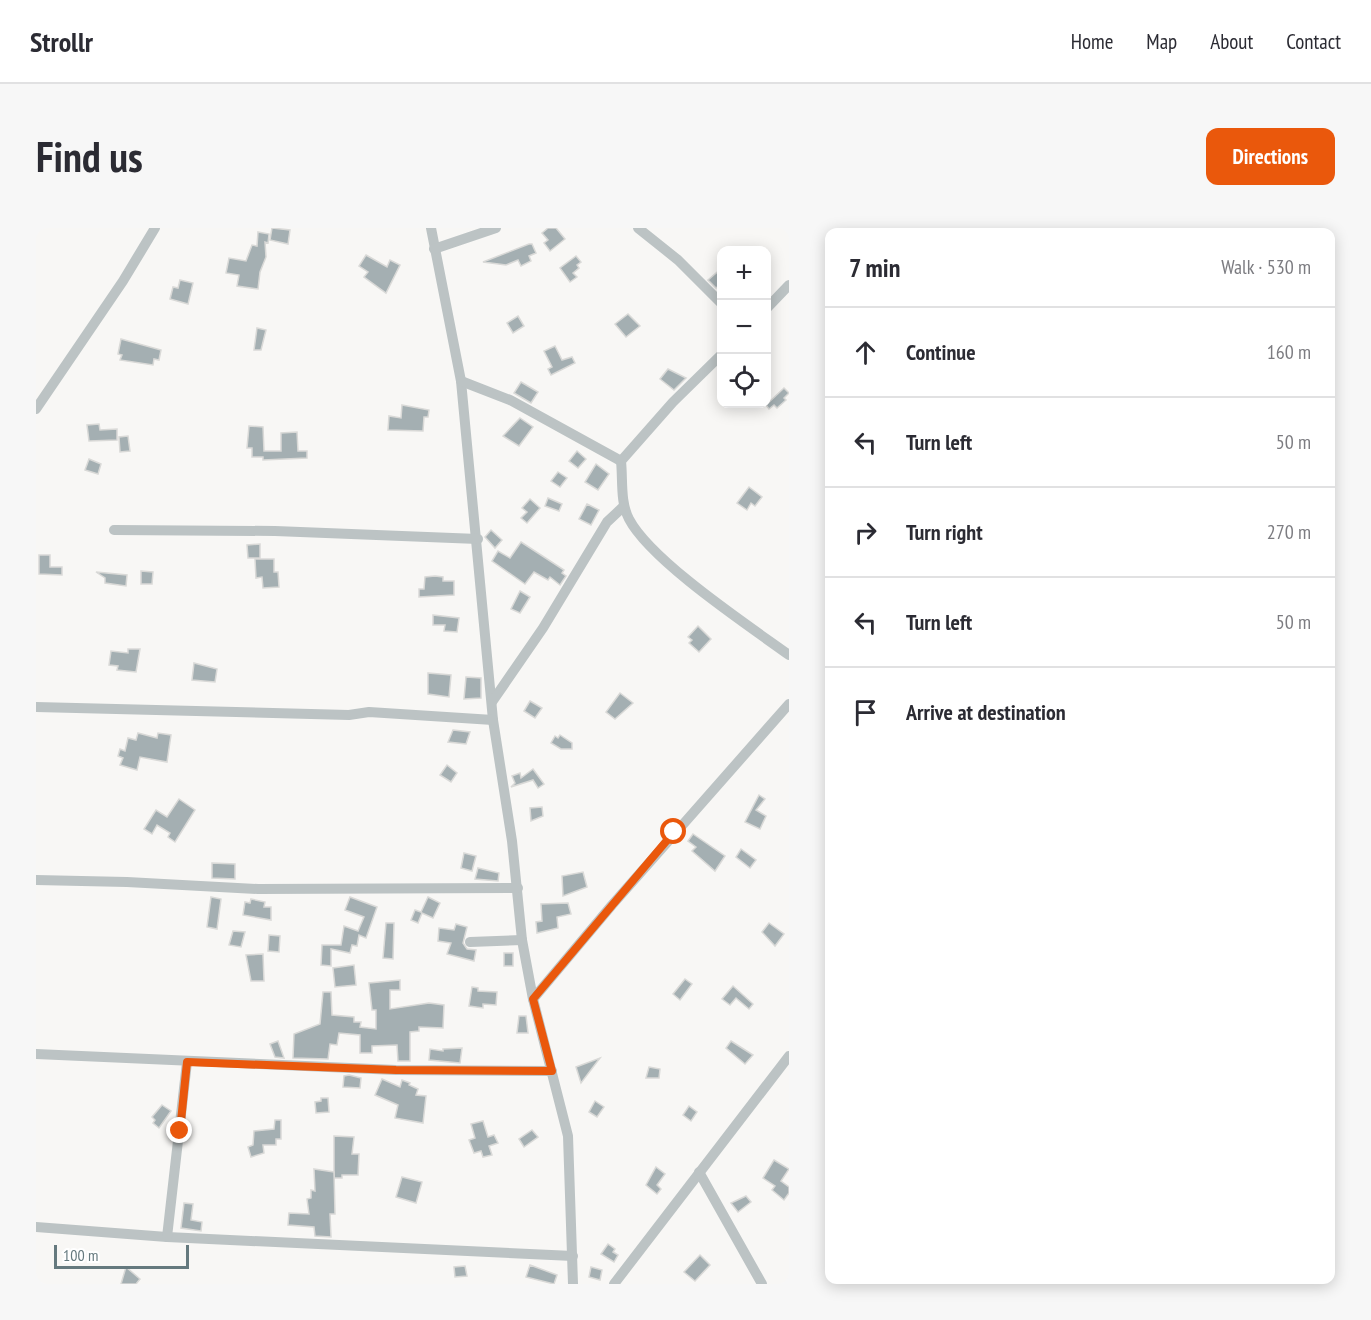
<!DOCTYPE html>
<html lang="en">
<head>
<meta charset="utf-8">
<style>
  body { margin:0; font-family:"PT Sans Narrow",sans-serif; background:#f7f7f7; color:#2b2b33 }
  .controls { position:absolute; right:18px; top:18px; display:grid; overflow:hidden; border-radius:12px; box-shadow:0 3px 15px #0003 }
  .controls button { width:54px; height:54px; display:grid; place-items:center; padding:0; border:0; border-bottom:2px solid #e1e1e2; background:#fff; color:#2b2b33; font:30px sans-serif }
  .scale { position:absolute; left:18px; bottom:15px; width:135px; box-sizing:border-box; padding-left:6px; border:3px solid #65797e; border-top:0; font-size:16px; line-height:21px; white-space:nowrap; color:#65797e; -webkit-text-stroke:4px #fff; paint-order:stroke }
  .stop { position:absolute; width:18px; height:18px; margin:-14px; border:4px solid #ea580c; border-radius:50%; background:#fff }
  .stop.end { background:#ea580c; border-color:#fff; box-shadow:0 2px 6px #0008 }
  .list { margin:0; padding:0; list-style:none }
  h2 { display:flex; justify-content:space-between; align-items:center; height:78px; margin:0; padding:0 24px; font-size:26px }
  h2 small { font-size:20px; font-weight:400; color:#7c7c81 }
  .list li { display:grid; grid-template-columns:39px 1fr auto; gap:18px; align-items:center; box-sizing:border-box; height:90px; padding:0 24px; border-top:2px solid #e1e1e2 }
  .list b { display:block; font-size:22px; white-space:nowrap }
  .list em { font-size:20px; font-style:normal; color:#7c7c81 }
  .icon { flex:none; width:33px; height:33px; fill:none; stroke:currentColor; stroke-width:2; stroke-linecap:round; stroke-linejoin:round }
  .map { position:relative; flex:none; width:753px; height:1056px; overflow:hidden; border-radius:12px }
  header { display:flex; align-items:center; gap:36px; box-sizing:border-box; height:84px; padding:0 30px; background:#fff; border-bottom:2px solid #e1e1e2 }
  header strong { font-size:28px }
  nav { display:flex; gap:33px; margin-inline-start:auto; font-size:21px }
  .intro { display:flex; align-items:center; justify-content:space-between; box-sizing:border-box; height:144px; padding:0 36px }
  h1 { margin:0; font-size:42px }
  .button { padding:15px 27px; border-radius:12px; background:#ea580c; color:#fff; font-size:21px; font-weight:700 }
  main { display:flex; gap:36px; padding:0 36px }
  aside { flex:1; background:#fff; border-radius:12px; box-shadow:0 3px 15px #0003 }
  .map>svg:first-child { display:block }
</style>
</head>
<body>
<header>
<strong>Strollr</strong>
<nav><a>Home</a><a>Map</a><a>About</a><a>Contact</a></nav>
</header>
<div class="intro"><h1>Find us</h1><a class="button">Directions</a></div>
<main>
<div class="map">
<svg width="753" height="1056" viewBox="0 0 753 1056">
  <rect width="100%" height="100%" fill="#f8f7f5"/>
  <!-- building -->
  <g fill="#a4afb2" stroke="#d9d9d7" stroke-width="1.5">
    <polygon points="236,0 254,2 252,16 234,12"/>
    <polygon points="512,0 520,0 529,11 514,23 508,15 512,12 506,5"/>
    <polygon points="222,4 233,6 232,15 229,14 230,29 224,44 222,61 201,58 203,47 190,45 193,30 210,33 216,17 221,18"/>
    <polygon points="493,16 496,16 500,25 493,28 495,33 485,38 482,32 470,37 447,34"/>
    <polygon points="330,27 351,39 354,32 364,37 350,65 328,49 332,44 323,38"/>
    <polygon points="540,28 545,34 541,37 543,40 537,45 541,49 534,54 524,40"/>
    <polygon points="686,40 686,55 680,60 672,52"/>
    <polygon points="144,52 157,55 152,76 134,71 137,59 142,60"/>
    <polygon points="592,86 604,98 590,109 579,96"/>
    <polygon points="482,88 488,98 477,105 471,95"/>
    <polygon points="221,100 230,102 225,122 218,122"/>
    <polygon points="85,111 125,122 123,132 118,131 117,137 84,132 86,127 82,126"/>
    <polygon points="519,118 526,132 536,129 539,135 515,147 512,141 516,139 508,123"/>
    <polygon points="632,141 650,150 638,162 624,151"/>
    <polygon points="485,154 502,164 495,175 478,165"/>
    <polygon points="748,160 753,165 748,170 750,172 741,180 738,177 733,181 730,177"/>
    <polygon points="366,177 393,182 392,189 388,189 387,203 352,202 353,188 365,190"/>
    <polygon points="484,190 497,199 483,218 467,208"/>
    <polygon points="63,196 64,202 81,201 81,212 53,213 51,197"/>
    <polygon points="213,198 227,199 228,223 245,223 245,205 261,204 262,223 271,223 271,230 227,232 227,229 216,229 216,220 211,220"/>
    <polygon points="92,208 94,223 84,224 83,209"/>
    <polygon points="541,223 550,231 542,240 533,233"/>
    <polygon points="53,231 65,236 62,246 49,242"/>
    <polygon points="560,236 573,246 562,262 549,254"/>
    <polygon points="522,244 531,250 524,259 515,253"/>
    <polygon points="713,259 726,269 719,278 715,275 711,282 701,275"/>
    <polygon points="512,270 526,276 523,283 509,278"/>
    <polygon points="494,271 504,280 491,295 485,290 491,284 486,280"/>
    <polygon points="551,276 563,282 555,297 543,291"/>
    <polygon points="455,302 466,312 459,320 449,309"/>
    <polygon points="485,314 528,342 526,345 530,348 524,357 514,349 512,352 498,344 489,356 456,333 462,323 474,330"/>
    <polygon points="224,316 224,330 212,330 211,317"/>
    <polygon points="3,327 14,327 14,339 26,339 26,347 3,346"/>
    <polygon points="219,331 238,331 238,344 242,344 243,359 227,360 226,349 220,350"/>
    <polygon points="105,343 117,344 116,356 105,356"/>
    <polygon points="60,344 91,347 90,358 69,355 69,350"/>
    <polygon points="399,348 407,349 407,353 418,353 418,367 383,369 383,361 388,361 389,349"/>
    <polygon points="484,363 494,369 484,385 475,381"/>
    <polygon points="397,387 423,390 421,404 408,403 409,397 397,397"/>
    <polygon points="662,398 675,411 663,424 653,415 656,412 652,409"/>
    <polygon points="92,421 104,421 100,444 81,442 82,438 73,437 75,423 92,425"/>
    <polygon points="158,435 181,441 179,454 156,452"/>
    <polygon points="392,445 415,447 413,469 392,466"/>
    <polygon points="430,449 445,450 445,470 428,471"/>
    <polygon points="584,465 597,475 579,491 570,484"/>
    <polygon points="494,473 506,480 499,490 488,483"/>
    <polygon points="417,502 434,504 430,516 412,514"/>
    <polygon points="102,505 121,510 122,505 135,507 131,534 104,529 101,542 84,537 87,530 82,528 84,521 89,523 92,510 100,512"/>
    <polygon points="524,507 536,515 536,521 525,521 515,515 519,508 522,510"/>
    <polygon points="411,537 421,545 415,554 404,547"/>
    <polygon points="497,541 508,556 502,560 497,552 475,559 479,555 476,548 484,545 485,550"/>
    <polygon points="723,567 729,571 720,582 730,588 724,601 709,594"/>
    <polygon points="143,571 159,582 139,614 132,609 134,605 121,597 116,606 108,601 120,582 131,589"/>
    <polygon points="506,579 507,588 495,593 494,580"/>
    <polygon points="657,606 689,628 679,643 656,623 660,619 652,613"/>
    <polygon points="705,621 720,632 714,640 700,629"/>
    <polygon points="428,625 440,628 436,643 425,640"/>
    <polygon points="176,635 199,636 199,651 176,650"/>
    <polygon points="442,640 463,645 462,653 439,651"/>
    <polygon points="547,644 551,659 527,668 526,648"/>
    <polygon points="175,669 185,671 181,701 171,699"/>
    <polygon points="314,669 341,679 330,710 323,707 321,718 316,717 314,725 295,721 295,738 285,737 286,717 305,717 308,698 322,703 328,689 309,682"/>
    <polygon points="392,669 404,675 397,690 386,685 382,695 375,692 379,682 385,684"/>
    <polygon points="215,671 229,674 228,679 235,679 235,692 207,687 209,674 214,675"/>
    <polygon points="532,675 535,686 521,689 522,700 501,705 500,694 506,693 505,676"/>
    <polygon points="350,695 358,695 357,731 347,730"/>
    <polygon points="733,695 748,706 739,718 726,704"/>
    <polygon points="420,696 431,699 427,715 431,721 440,722 438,733 411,726 415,715 402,713 403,700 418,702"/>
    <polygon points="197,703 209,704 205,719 193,717"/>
    <polygon points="233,707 244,708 243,724 232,723"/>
    <rect x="468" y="725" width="9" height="13"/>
    <polygon points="227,726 228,753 215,753 210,727"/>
    <polygon points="318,737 320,757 299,759 297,740"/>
    <polygon points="649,751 656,756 644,772 637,766"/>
    <polygon points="364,752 364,762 354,762 354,781 393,775 408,777 407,800 383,799 383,803 374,804 374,833 362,833 361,817 336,818 336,825 324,825 324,807 303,805 301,817 294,816 292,831 257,830 258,806 284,796 287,764 295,764 296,787 318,789 318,794 325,794 324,799 340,801 340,782 336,782 333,755"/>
    <polygon points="697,758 717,776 713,781 700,770 694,777 686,771"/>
    <polygon points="436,759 442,760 442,763 461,764 460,777 447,776 447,780 433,778"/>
    <polygon points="483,788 490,788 492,805 481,805"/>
    <polygon points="242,813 248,830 239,829 234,816"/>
    <polygon points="695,813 717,827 709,836 690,820"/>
    <polygon points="426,820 424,835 393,832 394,821 407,823 407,821"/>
    <polygon points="564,830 545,855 540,839"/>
    <polygon points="613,839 624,841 623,850 610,850"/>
    <polygon points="313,847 325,850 324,860 307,859 308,848"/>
    <polygon points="346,851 364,859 366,852 374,855 373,857 382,861 380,867 390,868 387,895 359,890 362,877 339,867"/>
    <polygon points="285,870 292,870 293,884 280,885 279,874 285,873"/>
    <polygon points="559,873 568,879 561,889 553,884"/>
    <polygon points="126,877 135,883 123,900 117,895 119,892 116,889"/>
    <polygon points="653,878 661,884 655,893 647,887"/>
    <polygon points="239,892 245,892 245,911 240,911 240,917 227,917 228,925 215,929 212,919 217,917 218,903 238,901"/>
    <polygon points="447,893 452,909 458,907 462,915 453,918 456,927 447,929 445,923 438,925 433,912 439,910 435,896"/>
    <polygon points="496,902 502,909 488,919 483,911"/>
    <polygon points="298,908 318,909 316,926 323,926 322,947 306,947 306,950 298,950"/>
    <polygon points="738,932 753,941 745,953 753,959 753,965 748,972 736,962 739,958 727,950"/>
    <polygon points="620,939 629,946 621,957 625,961 621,966 610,957"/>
    <polygon points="278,941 298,944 299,986 294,986 295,1009 279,1008 278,999 252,997 253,985 273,986 271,971 275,970 275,962 279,963"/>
    <polygon points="366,949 386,954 380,975 360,969"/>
    <polygon points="710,968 715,974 702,984 695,975"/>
    <polygon points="148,975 157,976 155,992 166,994 165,1003 145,1000"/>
    <polygon points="572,1016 579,1021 577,1024 582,1027 578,1034 565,1026"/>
    <polygon points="664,1027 674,1037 659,1053 648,1044"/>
    <polygon points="494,1037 521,1047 518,1056 490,1049"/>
    <polygon points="429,1038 431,1048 419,1049 418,1039"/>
    <polygon points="90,1039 104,1051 100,1056 85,1056"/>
    <polygon points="555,1039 566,1042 564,1052 553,1049"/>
  </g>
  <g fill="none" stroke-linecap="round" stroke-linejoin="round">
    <!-- minor -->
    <g stroke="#bcc3c4" stroke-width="10">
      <polyline points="395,0 425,153 457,492 476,613 486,712 497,771 532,908 537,1056"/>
      <polyline points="602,0 642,32 686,76"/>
      <polyline points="398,21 460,0"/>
      <polyline points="730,81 753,57"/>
      <path d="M686 126 637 174 585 233C587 252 584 274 593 291 615 333 713 398 753 427"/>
      <polyline points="425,153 474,172 585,233"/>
      <polyline points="0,181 87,53 119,0"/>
      <polyline points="78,302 239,303 442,311"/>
      <polyline points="456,474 507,400 571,294 588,278"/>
      <polyline points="0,479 313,487 333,484 457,492"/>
      <polyline points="0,652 91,654 222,661 482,660"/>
      <polyline points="434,714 486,712"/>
      <polyline points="497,771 576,677 753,476"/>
      <polyline points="0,826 360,842 516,843"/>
      <polyline points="663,944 726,1056"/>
      <polyline points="0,999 131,1009 537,1028"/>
      <polyline points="131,1009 151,834"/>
      <polyline points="578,1056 753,828"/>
    </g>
  </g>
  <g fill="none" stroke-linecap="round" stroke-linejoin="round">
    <!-- route -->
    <polyline stroke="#ea580c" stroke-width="8" points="144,903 151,834 360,842 516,843 497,771 638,604"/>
  </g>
</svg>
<div class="controls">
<button>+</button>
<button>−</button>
<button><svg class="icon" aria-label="locate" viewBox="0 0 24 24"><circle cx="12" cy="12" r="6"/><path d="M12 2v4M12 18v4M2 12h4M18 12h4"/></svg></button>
</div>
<div class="scale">100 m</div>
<div class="stop" style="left:638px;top:604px"></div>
<div class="stop end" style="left:144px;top:903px"></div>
</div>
<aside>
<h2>7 min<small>Walk · 530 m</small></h2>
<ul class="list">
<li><svg class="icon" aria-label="ahead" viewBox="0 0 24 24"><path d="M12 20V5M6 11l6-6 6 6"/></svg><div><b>Continue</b></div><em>160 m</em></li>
<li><svg class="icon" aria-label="left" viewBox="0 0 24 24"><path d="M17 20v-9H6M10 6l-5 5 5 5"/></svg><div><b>Turn left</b></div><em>50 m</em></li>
<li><svg class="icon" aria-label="right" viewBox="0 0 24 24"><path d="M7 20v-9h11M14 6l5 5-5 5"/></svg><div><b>Turn right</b></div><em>270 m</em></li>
<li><svg class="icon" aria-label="left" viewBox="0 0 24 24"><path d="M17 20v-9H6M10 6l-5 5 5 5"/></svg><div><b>Turn left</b></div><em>50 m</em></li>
<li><svg class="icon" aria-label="arrive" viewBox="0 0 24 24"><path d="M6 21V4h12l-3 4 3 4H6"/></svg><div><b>Arrive at destination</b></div></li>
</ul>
</aside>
</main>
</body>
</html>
